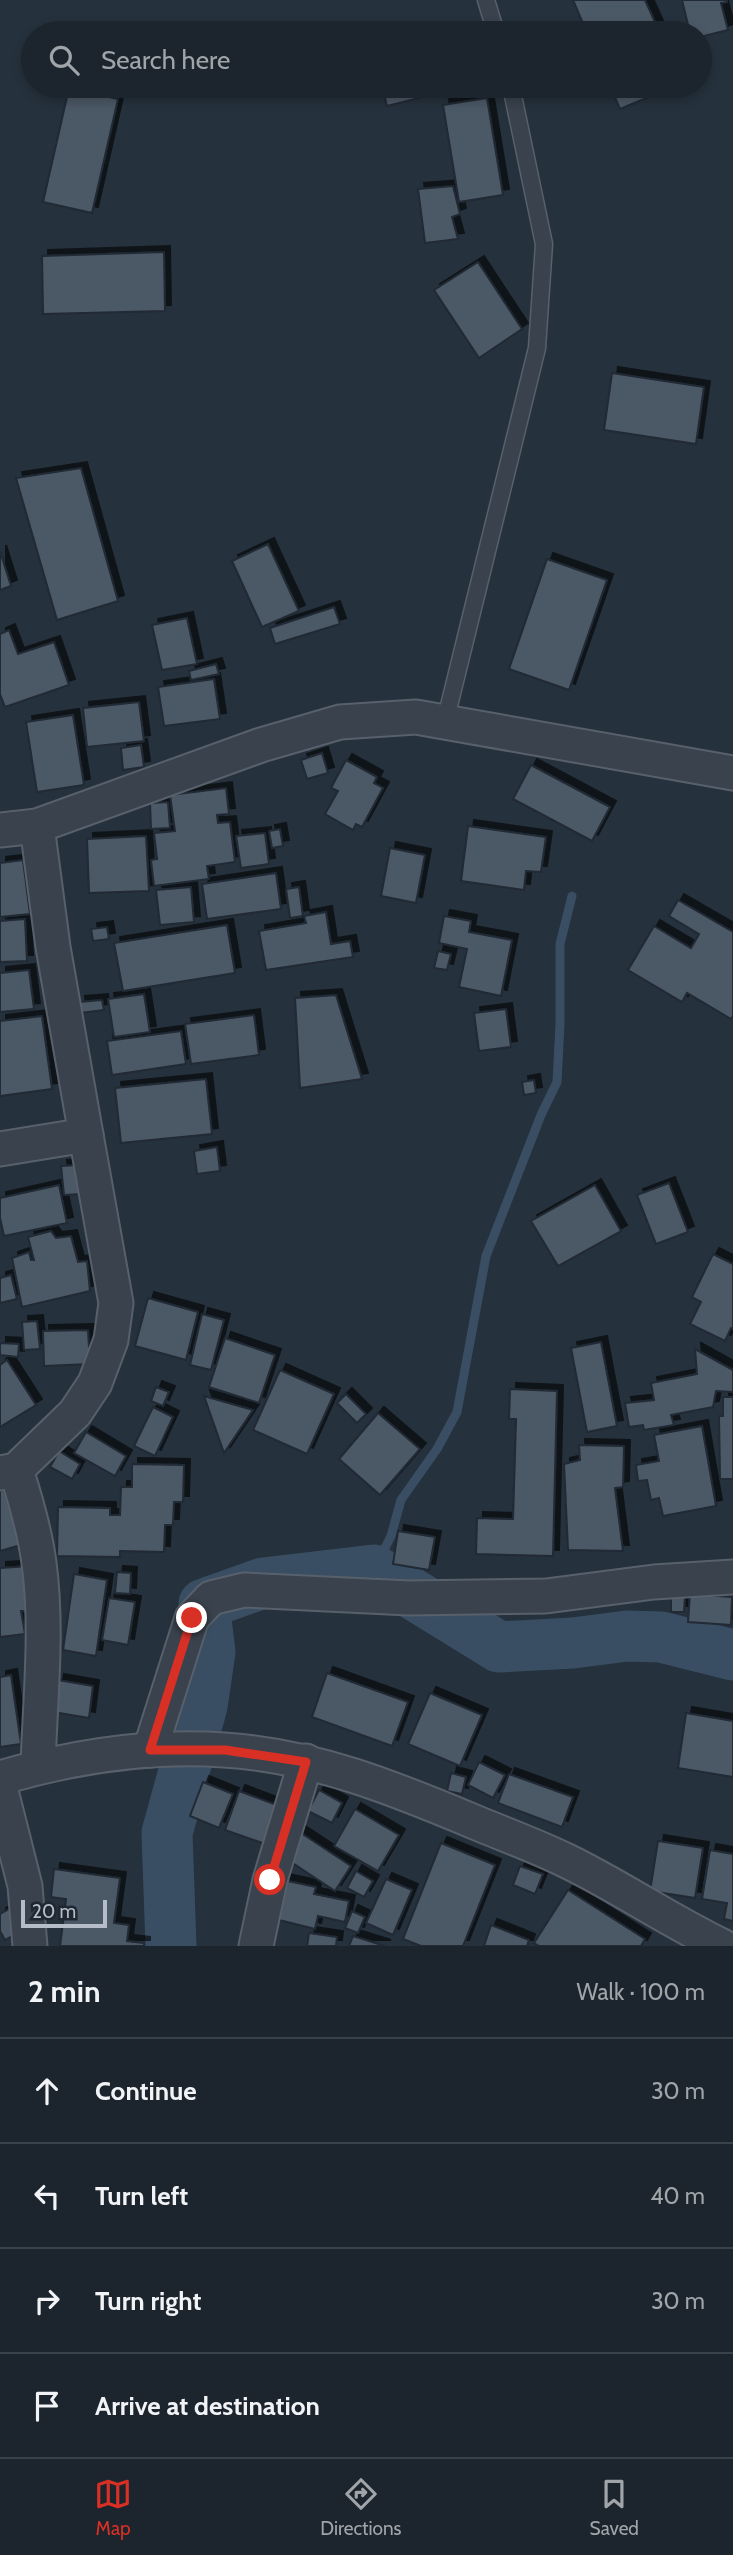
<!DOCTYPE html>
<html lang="en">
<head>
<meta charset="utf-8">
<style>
  body { margin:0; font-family:Cabin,sans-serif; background:#293139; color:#f1f3f6 }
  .scale { position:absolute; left:21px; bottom:18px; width:86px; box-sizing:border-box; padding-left:7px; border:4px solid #b5bdc8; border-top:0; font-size:19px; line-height:24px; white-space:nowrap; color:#b5bdc8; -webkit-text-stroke:5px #1e2732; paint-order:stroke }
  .stop { position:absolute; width:21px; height:21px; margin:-16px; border:5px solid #d93025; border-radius:50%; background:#fff }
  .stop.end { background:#d93025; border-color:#fff; box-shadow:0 2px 7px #0008 }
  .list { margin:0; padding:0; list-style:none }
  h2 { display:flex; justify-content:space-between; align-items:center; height:91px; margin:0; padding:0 28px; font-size:30px }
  h2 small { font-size:23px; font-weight:400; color:#a0a5aa }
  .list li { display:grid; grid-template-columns:46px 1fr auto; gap:21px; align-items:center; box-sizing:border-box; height:105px; padding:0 28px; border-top:2px solid #3a4249 }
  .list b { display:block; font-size:26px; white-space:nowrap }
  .list em { font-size:23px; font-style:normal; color:#a0a5aa }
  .icon { flex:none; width:38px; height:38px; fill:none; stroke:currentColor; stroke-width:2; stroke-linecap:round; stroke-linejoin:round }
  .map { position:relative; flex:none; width:733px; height:1946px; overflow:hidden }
  .search { position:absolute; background:#1c252d; box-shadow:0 4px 10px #0003; left:21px; right:21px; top:21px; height:77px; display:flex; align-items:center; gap:18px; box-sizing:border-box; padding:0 24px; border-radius:38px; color:#a0a5aa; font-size:26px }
  .sheet { height:511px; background:#1c252d }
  nav { display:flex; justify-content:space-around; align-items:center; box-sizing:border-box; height:98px; border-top:2px solid #3a4249; background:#1c252d; font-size:19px; color:#a0a5aa }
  nav a { display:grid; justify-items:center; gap:4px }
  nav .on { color:#d93025 }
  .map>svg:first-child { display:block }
</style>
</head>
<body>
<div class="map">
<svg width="733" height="1946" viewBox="0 0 733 1946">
  <defs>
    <filter id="shadow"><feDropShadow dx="6" dy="-6" stdDeviation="0" flood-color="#0009"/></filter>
  </defs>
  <rect width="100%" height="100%" fill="#25313c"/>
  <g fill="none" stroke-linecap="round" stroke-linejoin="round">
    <!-- stream -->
    <polyline stroke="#3a4e63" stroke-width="9" points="374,1570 391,1536 401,1500 437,1449 457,1412 486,1256 541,1115 557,1082 560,1024 560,944 572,896"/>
    <!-- river -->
    <polyline stroke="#3a4e63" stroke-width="51" points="171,1946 167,1833 202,1706 210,1652 204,1604 263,1583 374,1570 499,1647 573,1643 627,1636 661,1637 733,1655"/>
  </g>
  <!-- building -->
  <g fill="#4c5865" stroke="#202934" stroke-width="2" filter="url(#shadow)">
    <polygon points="573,0 645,0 660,33 587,33"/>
    <polygon points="682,0 727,0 727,2 721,3 728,30 700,37 700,33 690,33"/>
    <polygon points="382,86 425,86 427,96 387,106"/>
    <polygon points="610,86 675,86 620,109"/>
    <polygon points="69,88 118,99 92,213 43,202"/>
    <polygon points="487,98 503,195 459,202 443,105"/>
    <polygon points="453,186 460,214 452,217 458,239 425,243 418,189"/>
    <polygon points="164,252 165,311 43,314 42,256"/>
    <polygon points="478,262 522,329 479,358 434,290"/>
    <polygon points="612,373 704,387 696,444 604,430"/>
    <polygon points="81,468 118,601 57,620 16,478"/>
    <polygon points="268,544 299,611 262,627 232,561"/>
    <polygon points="0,551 11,586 0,590"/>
    <polygon points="547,559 607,580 569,690 509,669"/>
    <polygon points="334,607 340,624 275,644 270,628"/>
    <polygon points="187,618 197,664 162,670 152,625"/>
    <polygon points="9,630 18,654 54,642 69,685 5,707 0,694 0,634"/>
    <polygon points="216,664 219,674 191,680 189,671"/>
    <polygon points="214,679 220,719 164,726 158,687"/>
    <polygon points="139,702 144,741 87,747 83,708"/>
    <polygon points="73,715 84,785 37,792 26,722"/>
    <polygon points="141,745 144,767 123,770 121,748"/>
    <polygon points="322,753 328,773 307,779 301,760"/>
    <polygon points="346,760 377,777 374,783 383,788 362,827 356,824 353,830 325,814 338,791 331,788"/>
    <polygon points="531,765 610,807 592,841 513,799"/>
    <polygon points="226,788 229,814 217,815 218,823 230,822 235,862 207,866 209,879 154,886 151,860 157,859 154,833 175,831 170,795"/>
    <polygon points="168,802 170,828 151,829 150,803"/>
    <polygon points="468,826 546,837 541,872 526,871 524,890 461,881"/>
    <polygon points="280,829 283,846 272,848 269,831"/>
    <polygon points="265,833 269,864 241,868 236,836"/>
    <polygon points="146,836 149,891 89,893 87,839"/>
    <polygon points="390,848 425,855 416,903 381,896"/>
    <polygon points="23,860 30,914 0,917 0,863"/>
    <polygon points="276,873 281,909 207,919 202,884"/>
    <polygon points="191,887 194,922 160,925 156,890"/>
    <polygon points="299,887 303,916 290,918 286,889"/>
    <polygon points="678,900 733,932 733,1016 731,1019 687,993 682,1002 628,970 654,926 691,948 699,934 669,916"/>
    <polygon points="326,912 331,944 350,941 353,957 266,970 259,931 306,923 304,916"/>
    <polygon points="444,916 471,921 469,932 512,940 501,996 459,987 467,949 439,943"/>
    <polygon points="25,919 27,961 0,962 0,921"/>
    <polygon points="227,925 235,973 123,991 114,943"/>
    <polygon points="107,927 109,939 93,941 91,929"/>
    <polygon points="438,951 451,954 447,970 434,968"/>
    <polygon points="29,970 34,1009 0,1012 0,973"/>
    <polygon points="144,994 150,1032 114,1037 108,999"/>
    <polygon points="336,995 362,1079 300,1088 295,998"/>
    <polygon points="102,1000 104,1010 80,1013 79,1002"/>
    <polygon points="506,1009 511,1047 479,1051 474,1013"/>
    <polygon points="254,1015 259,1055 191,1064 185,1024"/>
    <polygon points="42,1016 52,1089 0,1096 0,1021"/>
    <polygon points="181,1031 186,1064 112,1075 107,1041"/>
    <polygon points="206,1079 212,1134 121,1143 115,1088"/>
    <polygon points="534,1080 536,1093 524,1095 522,1082"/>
    <polygon points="217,1147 220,1171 197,1174 194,1151"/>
    <polygon points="80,1165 83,1194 64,1195 61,1166"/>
    <polygon points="669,1183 688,1232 656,1244 637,1195"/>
    <polygon points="59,1185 67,1223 4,1236 0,1218 0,1198"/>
    <polygon points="595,1185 621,1231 558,1266 531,1221"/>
    <polygon points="51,1231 56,1238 71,1236 78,1262 87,1261 90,1291 22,1307 12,1258 29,1252 31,1260 34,1260 28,1237"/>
    <polygon points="713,1254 733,1264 733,1329 731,1328 725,1341 690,1324 701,1302 692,1297"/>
    <polygon points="11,1275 17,1299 0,1303 0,1278"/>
    <polygon points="148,1298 198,1312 186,1360 135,1346"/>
    <polygon points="202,1314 224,1320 211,1370 190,1365"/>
    <polygon points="37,1321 40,1349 24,1350 22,1322"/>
    <polygon points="88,1330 90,1364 44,1366 43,1331"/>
    <polygon points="225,1338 275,1355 259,1403 209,1387"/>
    <polygon points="601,1342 617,1426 587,1432 571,1348"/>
    <polygon points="0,1343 19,1344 18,1357 0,1355"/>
    <polygon points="695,1349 733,1370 733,1392 716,1391 713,1407 671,1415 674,1425 644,1430 643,1425 629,1427 625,1403 654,1400 651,1383 697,1374"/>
    <polygon points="7,1360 36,1405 0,1427 0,1365"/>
    <polygon points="280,1370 334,1394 307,1454 253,1430"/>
    <polygon points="156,1387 169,1392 163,1406 151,1401"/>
    <polygon points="510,1389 557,1391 553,1556 476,1554 477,1518 513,1519 516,1419 509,1419"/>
    <polygon points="346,1394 366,1414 357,1423 337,1403"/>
    <polygon points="204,1396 253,1410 224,1453"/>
    <polygon points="723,1397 733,1397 733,1479 720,1479 719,1416 723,1416"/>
    <polygon points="153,1407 173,1417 155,1456 134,1446"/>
    <polygon points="378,1413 420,1449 380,1495 339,1459"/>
    <polygon points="702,1426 716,1506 663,1516 659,1498 651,1500 647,1480 638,1481 636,1465 659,1461 654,1435"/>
    <polygon points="86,1432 126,1456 115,1476 74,1453"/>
    <polygon points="579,1445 624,1446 623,1487 615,1488 623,1551 568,1550 564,1464 580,1460"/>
    <polygon points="59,1451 80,1464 72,1479 50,1467"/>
    <polygon points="132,1464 184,1465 183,1502 174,1502 173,1525 165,1525 164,1552 120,1551 120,1557 57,1556 58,1507 110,1508 110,1515 120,1515 121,1487 132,1487"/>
    <polygon points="4,1490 21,1545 0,1551 0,1491"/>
    <polygon points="398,1531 435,1537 429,1570 393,1564"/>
    <polygon points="29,1566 30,1611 21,1611 25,1634 0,1637 0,1568"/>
    <polygon points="117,1572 131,1573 130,1594 115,1593"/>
    <polygon points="74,1574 107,1580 96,1656 63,1650"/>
    <polygon points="690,1594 732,1597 731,1625 688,1622"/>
    <polygon points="671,1595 685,1596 684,1612 671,1612"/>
    <polygon points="109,1598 135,1602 128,1645 102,1640"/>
    <polygon points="327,1673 408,1702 392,1746 312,1717"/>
    <polygon points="11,1675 21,1744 0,1747 0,1677"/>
    <polygon points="58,1680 93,1686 89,1718 53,1712"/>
    <polygon points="430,1693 482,1715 460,1766 408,1744"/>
    <polygon points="686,1713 733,1721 733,1777 678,1768"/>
    <polygon points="479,1762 505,1775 493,1798 468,1785"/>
    <polygon points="451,1773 466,1777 462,1794 447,1791"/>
    <polygon points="509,1774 573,1797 562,1827 498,1803"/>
    <polygon points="203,1782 233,1794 219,1828 190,1816"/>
    <polygon points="319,1790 342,1803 332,1823 308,1811"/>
    <polygon points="239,1791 282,1807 268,1845 225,1830"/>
    <polygon points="355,1809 399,1835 378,1871 334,1846"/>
    <polygon points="295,1829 351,1866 335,1891 279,1854"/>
    <polygon points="658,1841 703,1848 695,1898 650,1891"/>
    <polygon points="441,1843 495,1865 463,1946 421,1946 403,1939"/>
    <polygon points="710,1850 733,1854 733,1921 724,1919 727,1903 702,1899"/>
    <polygon points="520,1866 543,1874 535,1894 513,1885"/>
    <polygon points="54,1869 120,1878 114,1923 129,1925 127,1941 144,1943 144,1946 60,1946 66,1899 51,1897"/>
    <polygon points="356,1871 373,1881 364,1897 347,1888"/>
    <polygon points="386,1879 412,1890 393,1935 366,1923"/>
    <polygon points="283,1880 316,1887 314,1894 349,1901 345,1922 318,1916 315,1929 275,1919"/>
    <polygon points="568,1890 645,1939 641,1946 539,1946 534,1943"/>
    <polygon points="9,1909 21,1931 5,1940 0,1931 0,1914"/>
    <polygon points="352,1911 365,1917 358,1933 345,1928"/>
    <polygon points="491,1925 529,1940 527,1946 484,1946"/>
    <polygon points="309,1933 337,1937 336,1946 307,1946"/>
    <polygon points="353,1936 385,1946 349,1946"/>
  </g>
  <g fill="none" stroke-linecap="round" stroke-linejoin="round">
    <defs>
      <g id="lane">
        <polyline points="486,0 496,33"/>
        <polyline points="445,722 537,348 544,244 511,86"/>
      </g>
      <g id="street">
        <polyline points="0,830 37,826 261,745 340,722 416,717 733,773"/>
        <polyline points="0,1149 86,1135 53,947 37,826"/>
        <path d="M16 1470C26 1501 35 1531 39 1563 48 1630 40 1699 38 1767"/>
        <polyline points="0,1473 16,1470 75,1413 95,1383 111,1340 116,1303 86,1135"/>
        <polyline points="150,1750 192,1618 211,1598 244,1590 409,1598 546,1596 654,1582 733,1577"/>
        <path d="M0 1778C71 1757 150 1745 224 1750 313 1755 396 1789 477 1823 506 1835 536 1846 565 1860 619 1886 668 1920 722 1946"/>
        <polyline points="0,1787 25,1886 30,1946"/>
        <polyline points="256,1946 270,1880 306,1761"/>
      </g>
    </defs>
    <!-- lane casing -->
    <use href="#lane" stroke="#57606b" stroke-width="19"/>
    <!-- street casing -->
    <use href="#street" stroke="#57606b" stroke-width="37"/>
    <!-- lane -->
    <use href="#lane" stroke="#39424d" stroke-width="16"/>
    <!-- street -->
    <use href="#street" stroke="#39424d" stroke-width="33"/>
  </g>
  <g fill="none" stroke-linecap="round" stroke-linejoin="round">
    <!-- route -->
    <polyline stroke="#d93025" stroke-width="9" points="192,1618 150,1750 225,1750 306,1762 270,1880"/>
  </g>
</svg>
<div class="scale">20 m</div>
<div class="stop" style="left:270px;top:1880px"></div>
<div class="stop end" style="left:192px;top:1618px"></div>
<div class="search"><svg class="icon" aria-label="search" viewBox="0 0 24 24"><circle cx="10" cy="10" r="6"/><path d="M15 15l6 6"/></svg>Search here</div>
</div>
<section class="sheet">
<h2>2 min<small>Walk · 100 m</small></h2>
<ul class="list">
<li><svg class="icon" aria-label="ahead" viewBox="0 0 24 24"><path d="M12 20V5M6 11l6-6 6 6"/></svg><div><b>Continue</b></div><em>30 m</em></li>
<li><svg class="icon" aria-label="left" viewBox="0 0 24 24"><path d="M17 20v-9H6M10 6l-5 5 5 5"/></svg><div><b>Turn left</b></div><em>40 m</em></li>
<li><svg class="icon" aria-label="right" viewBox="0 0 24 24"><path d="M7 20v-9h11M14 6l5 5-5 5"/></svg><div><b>Turn right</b></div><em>30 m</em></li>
<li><svg class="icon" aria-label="arrive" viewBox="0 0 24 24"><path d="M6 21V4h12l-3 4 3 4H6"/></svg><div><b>Arrive at destination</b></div></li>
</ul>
</section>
<nav>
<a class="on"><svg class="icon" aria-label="map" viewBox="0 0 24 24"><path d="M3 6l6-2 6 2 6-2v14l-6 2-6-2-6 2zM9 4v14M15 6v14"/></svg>Map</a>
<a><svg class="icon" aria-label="directions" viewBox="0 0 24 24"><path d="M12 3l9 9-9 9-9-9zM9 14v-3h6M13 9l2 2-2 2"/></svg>Directions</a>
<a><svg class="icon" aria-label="saved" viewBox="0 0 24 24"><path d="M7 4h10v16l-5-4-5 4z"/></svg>Saved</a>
</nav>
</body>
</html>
